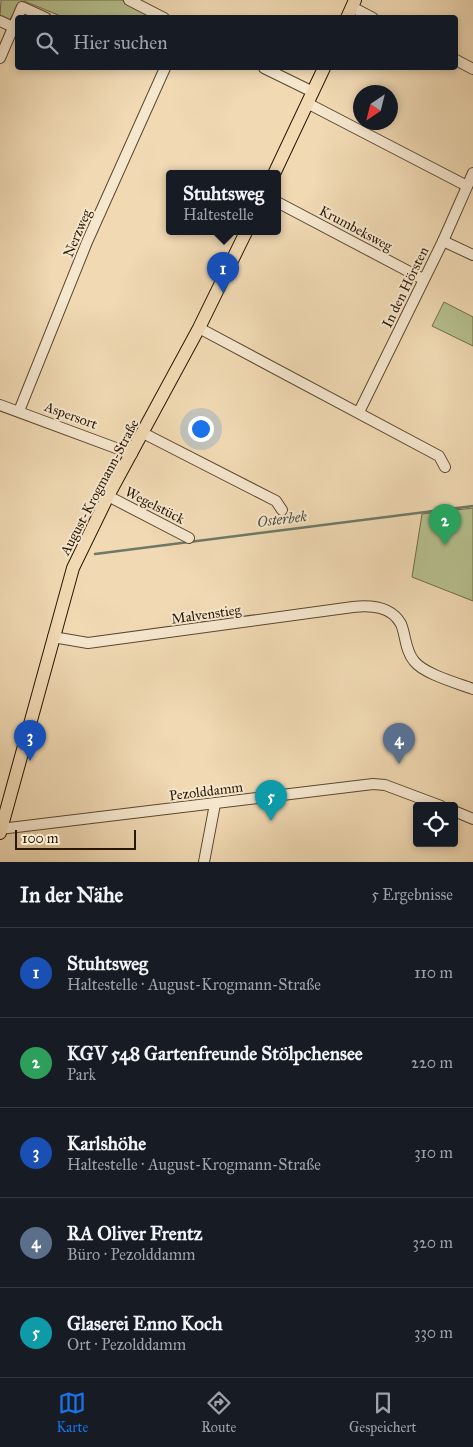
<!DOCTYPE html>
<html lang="de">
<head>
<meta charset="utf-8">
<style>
  body { margin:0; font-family:"IM FELL Great Primer",serif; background:#20242c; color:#f1f3f6 }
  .controls { position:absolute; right:15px; bottom:15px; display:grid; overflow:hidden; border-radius:5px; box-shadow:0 2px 8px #0003 }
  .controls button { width:45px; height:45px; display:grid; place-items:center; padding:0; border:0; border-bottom:1px solid #363941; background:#171b24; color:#f1f3f6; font:25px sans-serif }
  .compass { position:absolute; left:353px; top:85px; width:45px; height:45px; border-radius:50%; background:#171b24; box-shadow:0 2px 8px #0003; rotate:215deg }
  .scale { position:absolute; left:15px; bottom:12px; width:121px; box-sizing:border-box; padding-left:5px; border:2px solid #291702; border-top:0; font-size:14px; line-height:18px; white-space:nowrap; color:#291702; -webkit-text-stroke:4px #f5e6ce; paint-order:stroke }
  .you { position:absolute; left:200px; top:428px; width:18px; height:18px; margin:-12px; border:4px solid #fff; border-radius:50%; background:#1a73e8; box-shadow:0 0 0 8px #1a73e833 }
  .badge { display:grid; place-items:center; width:32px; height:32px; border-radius:50%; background:#1a73e8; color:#fff; font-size:16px; font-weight:700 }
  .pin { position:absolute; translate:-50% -41px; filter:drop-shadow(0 1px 2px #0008) }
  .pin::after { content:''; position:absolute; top:26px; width:18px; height:15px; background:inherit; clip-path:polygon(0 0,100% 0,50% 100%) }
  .popup { position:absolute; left:166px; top:170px; width:115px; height:65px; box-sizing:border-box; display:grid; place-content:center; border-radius:5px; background:#171b24; filter:drop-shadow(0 1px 4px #0005); font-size:16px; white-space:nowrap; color:#9ea1a6 }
  .popup b { font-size:19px; color:#f1f3f6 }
  .popup::after { content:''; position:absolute; left:50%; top:100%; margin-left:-10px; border:10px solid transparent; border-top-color:#171b24 }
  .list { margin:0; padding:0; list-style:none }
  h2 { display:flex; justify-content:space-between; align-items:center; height:65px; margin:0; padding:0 20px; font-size:21px }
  h2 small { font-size:16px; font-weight:400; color:#9ea1a6 }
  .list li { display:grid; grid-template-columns:32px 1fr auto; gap:15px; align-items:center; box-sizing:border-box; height:90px; padding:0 20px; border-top:1px solid #363941 }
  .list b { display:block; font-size:19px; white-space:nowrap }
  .list p { margin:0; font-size:16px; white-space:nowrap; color:#9ea1a6 }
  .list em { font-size:16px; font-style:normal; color:#9ea1a6 }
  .icon { flex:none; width:28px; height:28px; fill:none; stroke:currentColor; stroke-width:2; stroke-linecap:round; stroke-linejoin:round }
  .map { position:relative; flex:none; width:473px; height:862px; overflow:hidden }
  .search { position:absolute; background:#171b24; box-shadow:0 2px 8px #0003; left:15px; right:15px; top:15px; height:55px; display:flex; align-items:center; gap:12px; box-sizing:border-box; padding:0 18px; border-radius:5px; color:#9ea1a6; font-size:19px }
  .sheet { height:515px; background:#171b24 }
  nav { display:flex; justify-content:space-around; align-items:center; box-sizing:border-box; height:70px; border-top:1px solid #363941; background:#171b24; font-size:14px; color:#9ea1a6 }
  nav a { display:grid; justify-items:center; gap:2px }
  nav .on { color:#1a73e8 }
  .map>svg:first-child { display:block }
</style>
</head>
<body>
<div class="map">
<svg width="473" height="862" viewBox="0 0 473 862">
  <rect width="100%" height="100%" fill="#f0d9b3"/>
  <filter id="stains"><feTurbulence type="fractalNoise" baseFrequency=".004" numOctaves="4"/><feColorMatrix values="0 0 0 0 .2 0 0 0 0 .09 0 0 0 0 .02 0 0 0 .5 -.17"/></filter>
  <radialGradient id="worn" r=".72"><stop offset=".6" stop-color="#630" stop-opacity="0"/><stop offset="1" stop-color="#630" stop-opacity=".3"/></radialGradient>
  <!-- green -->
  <g fill="#b6c08f" stroke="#706c48">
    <polygon points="1,0 121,0 157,17 63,17 24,1 18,6 9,21 0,17"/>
    <polygon points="444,302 473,317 473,346 432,326"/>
    <polygon points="473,508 473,601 412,577 422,514"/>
  </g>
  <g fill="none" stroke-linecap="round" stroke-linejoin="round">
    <!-- stream -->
    <polyline stroke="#6d7969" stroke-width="2.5" points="95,554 473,506"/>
    <defs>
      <g id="minor">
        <polyline points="129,0 164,18"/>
        <polyline points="352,7 373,18"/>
        <polyline points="0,21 13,27"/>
        <polyline points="0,58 22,7 46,18"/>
        <polyline points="456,60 473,69"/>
        <polyline points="264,68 313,92"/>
        <polyline points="307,103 467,186"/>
        <polyline points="277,202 423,279"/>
        <polyline points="443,241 473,255"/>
        <polyline points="199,328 439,456 445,467"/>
        <polyline points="0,405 132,454"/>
        <polyline points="19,411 87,242 165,68"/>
        <polyline points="359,412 443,241 473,173"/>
        <polyline points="143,433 276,501 282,510"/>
        <polyline points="108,496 189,538"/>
        <path d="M53 637 88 643 353 607C371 605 391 606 401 624 406 636 405 650 414 661 424 674 457 683 473 689"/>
        <polyline points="454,811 473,819"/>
        <polyline points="0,829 373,784 385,785 441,806"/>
        <polyline points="204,862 215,804"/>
      </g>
      <g id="major">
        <polyline points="347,18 355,0"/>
        <polyline points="274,174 324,68"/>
        <polyline points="0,833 73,568 108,496 199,328 246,232"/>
      </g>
    </defs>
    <!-- minor casing -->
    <use href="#minor" stroke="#5b482e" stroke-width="12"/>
    <!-- major casing -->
    <use href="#major" stroke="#291702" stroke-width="14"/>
    <!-- minor -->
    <use href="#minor" stroke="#f5e6ce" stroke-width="10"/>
    <!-- major -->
    <use href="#major" stroke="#f0d9b3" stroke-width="12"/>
  </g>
  <g text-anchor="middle" stroke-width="4" stroke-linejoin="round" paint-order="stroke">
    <!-- street labels -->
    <g font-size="14" fill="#291702" stroke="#f5e6ce">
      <text transform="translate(356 228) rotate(28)" y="5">Krumbeksweg</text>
      <text transform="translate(77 233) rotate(-67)" y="5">Nerzweg</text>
      <text transform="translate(405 287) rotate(-64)" y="5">In den Hörsten</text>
      <text transform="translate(71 415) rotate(20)" y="5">Aspersort</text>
      <text transform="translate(99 487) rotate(-62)" y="5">August-Krogmann-Straße</text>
      <text transform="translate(155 505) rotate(27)" y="5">Wegelstück</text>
      <text transform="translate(206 614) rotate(-8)" y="5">Malvenstieg</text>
      <text transform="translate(206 791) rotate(-7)" y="5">Pezolddamm</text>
    </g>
    <!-- water labels -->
    <g font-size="15" font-style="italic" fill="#51503e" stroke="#f5e6ce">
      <text transform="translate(282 519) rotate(-7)" y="5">Osterbek</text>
    </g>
  </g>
  <rect width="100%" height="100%" filter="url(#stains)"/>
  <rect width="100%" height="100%" fill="url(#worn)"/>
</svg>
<div class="controls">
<button><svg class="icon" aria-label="locate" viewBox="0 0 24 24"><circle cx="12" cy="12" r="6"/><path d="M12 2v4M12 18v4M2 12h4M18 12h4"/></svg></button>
</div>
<svg class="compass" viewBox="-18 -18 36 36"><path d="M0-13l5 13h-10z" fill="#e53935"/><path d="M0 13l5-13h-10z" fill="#9ea1a6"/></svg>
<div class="scale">100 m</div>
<div class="you"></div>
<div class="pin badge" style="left:223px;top:293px;background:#1a4fb4">1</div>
<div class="popup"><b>Stuhtsweg</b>Haltestelle</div>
<div class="pin badge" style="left:445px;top:545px;background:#2e9e5b">2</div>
<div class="pin badge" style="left:30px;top:761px;background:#1a4fb4">3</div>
<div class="pin badge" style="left:399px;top:764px;background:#5c6f8a">4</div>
<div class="pin badge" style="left:271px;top:821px;background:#0f9aa8">5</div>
<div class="search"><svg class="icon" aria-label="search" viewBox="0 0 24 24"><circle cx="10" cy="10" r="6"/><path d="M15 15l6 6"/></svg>Hier suchen</div>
</div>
<section class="sheet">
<h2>In der Nähe<small>5 Ergebnisse</small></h2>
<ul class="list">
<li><span class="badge" style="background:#1a4fb4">1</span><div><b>Stuhtsweg</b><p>Haltestelle · August-Krogmann-Straße</p></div><em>110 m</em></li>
<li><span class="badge" style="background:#2e9e5b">2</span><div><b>KGV 548 Gartenfreunde Stölpchensee</b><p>Park</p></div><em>220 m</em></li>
<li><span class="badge" style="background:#1a4fb4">3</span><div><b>Karlshöhe</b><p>Haltestelle · August-Krogmann-Straße</p></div><em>310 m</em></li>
<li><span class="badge" style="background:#5c6f8a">4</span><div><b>RA Oliver Frentz</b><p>Büro · Pezolddamm</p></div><em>320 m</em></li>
<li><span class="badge" style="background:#0f9aa8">5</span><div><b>Glaserei Enno Koch</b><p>Ort · Pezolddamm</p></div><em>330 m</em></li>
</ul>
</section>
<nav>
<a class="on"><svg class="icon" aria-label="map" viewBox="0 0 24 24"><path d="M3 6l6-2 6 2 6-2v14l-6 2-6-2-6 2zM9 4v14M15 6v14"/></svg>Karte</a>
<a><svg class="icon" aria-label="directions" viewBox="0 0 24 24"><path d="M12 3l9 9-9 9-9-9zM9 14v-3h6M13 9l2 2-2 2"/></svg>Route</a>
<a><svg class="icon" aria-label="saved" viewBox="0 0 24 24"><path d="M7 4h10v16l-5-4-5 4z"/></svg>Gespeichert</a>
</nav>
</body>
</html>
